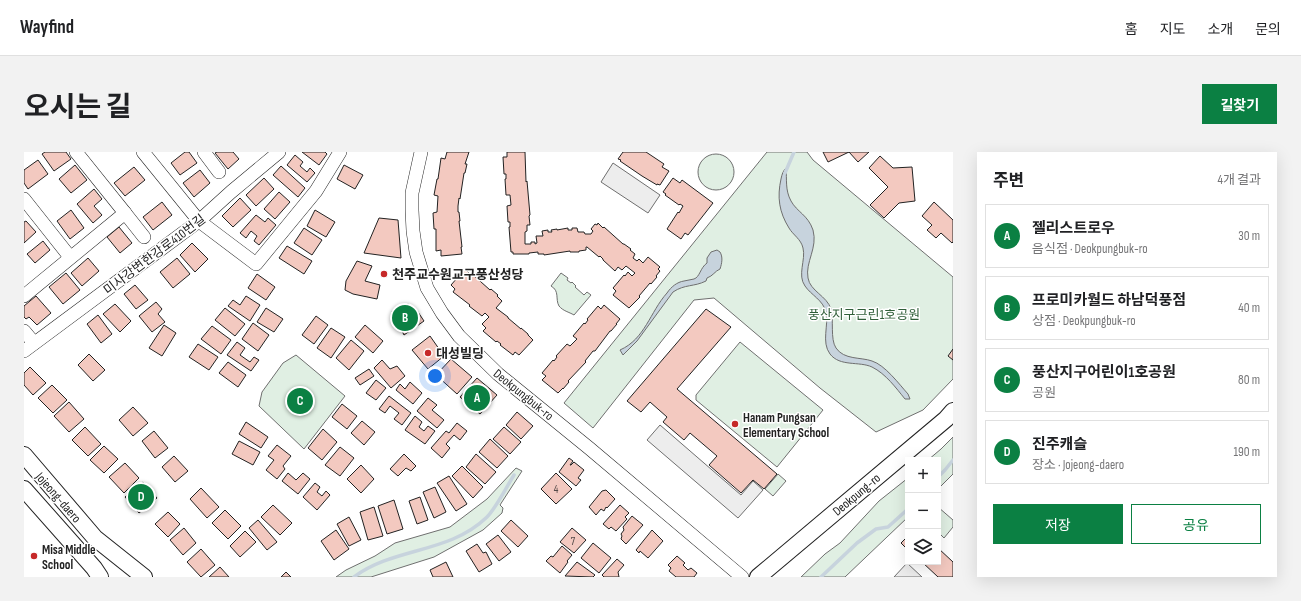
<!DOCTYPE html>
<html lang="ko">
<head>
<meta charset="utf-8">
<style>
  body { margin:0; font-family:"Sofia Sans Condensed","Noto Sans KR",sans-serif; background:#f2f2f2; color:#202124 }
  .controls { position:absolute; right:12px; bottom:12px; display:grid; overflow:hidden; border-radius:0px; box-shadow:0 4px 16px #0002 }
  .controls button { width:36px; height:36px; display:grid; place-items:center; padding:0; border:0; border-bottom:1px solid #e0e0e0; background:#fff; color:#202124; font:20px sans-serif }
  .you { position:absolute; left:411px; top:224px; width:14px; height:14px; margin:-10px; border:3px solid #fff; border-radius:50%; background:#1a73e8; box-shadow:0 0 0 6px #1a73e833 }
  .badge { display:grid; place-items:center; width:26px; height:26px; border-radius:50%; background:#0b8043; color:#fff; font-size:13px; font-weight:700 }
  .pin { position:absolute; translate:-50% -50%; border:2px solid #fff; box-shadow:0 1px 4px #0006 }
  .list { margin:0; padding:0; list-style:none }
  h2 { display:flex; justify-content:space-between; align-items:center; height:52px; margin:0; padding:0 16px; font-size:17px }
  h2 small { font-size:13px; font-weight:400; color:#757577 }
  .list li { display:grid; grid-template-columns:26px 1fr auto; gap:12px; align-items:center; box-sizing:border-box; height:64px; margin:0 8px 8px; padding:0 8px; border:1px solid #e0e0e0; border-radius:0px }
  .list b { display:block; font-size:15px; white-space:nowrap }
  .list p { margin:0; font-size:13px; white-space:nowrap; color:#757577 }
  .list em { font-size:13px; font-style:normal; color:#757577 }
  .actions { display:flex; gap:8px; padding:12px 16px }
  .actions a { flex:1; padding:9px 0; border:1px solid #0b8043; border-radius:0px; text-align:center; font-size:14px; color:#0b8043 }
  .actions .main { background:#0b8043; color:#fff }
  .icon { flex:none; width:22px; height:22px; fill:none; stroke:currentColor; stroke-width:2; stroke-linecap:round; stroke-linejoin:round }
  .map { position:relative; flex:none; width:929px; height:425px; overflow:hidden; border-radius:0px }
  header { display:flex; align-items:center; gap:24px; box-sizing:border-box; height:56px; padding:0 20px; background:#fff; border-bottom:1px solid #e0e0e0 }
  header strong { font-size:19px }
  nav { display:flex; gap:22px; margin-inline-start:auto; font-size:14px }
  .intro { display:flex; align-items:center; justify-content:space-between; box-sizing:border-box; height:96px; padding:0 24px }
  h1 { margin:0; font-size:28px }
  .button { padding:10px 18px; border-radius:0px; background:#0b8043; color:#fff; font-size:14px; font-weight:700 }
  main { display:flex; gap:24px; padding:0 24px }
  aside { flex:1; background:#fff; border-radius:0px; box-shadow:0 4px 16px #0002 }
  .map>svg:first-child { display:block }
</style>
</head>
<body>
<header>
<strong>Wayfind</strong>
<nav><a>홈</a><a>지도</a><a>소개</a><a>문의</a></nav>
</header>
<div class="intro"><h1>오시는 길</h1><a class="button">길찾기</a></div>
<main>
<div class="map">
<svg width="929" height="425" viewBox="0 0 929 425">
  <rect width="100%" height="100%" fill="#fff"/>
  <!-- green -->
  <g fill="#e0efe3" stroke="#6f6f6f">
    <polygon points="743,0 783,0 789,8 929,125 929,227 899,258 852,280 796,236 690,146 670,148 569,276 540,251"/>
    <circle cx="692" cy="20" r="18"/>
    <path d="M537 121 544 126 543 128 547 131 548 130 552 134 551 135 560 143 563 140 567 143 550 163C545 160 539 159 535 154 531 147 536 139 527 134Z"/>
    <polygon points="716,190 799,258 753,315 672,248 672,243"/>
    <polygon points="272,203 321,244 280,297 235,254 238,240 259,211"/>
    <polygon points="929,285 929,322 914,337 914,308 904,308 917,297"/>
    <polygon points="492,316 498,319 476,353 479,356 478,361 459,378 410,405 347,425 312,425 322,418 351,404 371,391 426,375 463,347"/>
    <polygon points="754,322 762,329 749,344 741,337"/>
    <polygon points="884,326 884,365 821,425 777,425 801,402 816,391 855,349"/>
    <polygon points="914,355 929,368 929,375 920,386 914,380"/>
  </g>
  <!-- parking -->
  <g fill="#ededed" stroke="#6f6f6f">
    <polygon points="589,11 636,43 624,61 577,30"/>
    <polygon points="636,273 717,343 729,329 739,338 714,366 623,288"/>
    <polygon points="883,411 898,425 870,425"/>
  </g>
  <!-- water -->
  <g fill="#c7d3dd" stroke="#6f6f6f">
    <path d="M762 16C763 28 761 38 767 49 773 60 784 63 789 78 794 96 781 110 784 126 786 139 803 144 807 157 810 168 806 187 812 196 820 208 837 205 848 209 861 213 875 232 884 242L886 247H881C872 236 862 222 848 215 835 209 816 215 806 202 797 190 805 173 802 160 799 148 787 143 781 134 773 123 782 108 779 96 777 87 769 83 765 76 755 60 753 45 757 27 758 22 759 19 762 16Z"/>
    <path d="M693 98 696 100C699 105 698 111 696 117 691 119 689 124 683 126L682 129C670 135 661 132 649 140L613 189 599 203 596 198C621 187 626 160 643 141 647 135 653 130 660 129 663 128 667 128 670 127 676 125 676 116 683 111V106L687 100Z"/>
  </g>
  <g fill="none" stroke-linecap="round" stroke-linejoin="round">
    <!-- stream -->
    <g stroke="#c7d3dd" stroke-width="3.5">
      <polyline points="761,21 770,0"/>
      <polyline points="914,325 921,318 929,308"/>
      <path d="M330 425C370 395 425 402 463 365 472 356 483 334 490 323"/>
      <polyline points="797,425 833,391 852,377 864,375 884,357"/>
    </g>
  </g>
  <!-- building -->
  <g fill="#f3c9c0" stroke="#222">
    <polygon points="21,0 42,0 47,7 30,19 18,2"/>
    <polygon points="161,0 165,0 173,11 156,23 147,11"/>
    <polygon points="193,0 209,0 215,7 204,17 191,1"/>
    <polygon points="278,0 301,0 303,2 295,13"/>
    <polygon points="423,0 445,0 441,12 443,12 441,21 440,21 436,47 435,46 434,54 434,60 435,60 436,69 435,69 438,95 437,95 438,102 417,104 417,98 412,99 412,77 410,77 409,61 413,60 414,44 410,43 413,27 414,27 417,6 421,7"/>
    <polygon points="483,0 501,0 502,30 503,29 506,63 505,64 506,73 503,73 503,79 501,80 501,92 507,92 507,90 511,90 511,92 513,91 512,84 519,84 518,79 524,78 524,80 528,80 527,78 533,77 533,78 544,76 544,78 548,78 548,76 553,76 554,80 560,80 561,82 567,82 569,79 567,77 571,72 573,73 574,71 579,76 580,75 599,92 600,92 607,97 606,98 611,102 609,106 613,109 615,107 619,111 624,105 636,115 634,117 636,119 632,124 633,125 627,132 626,131 615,144 616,145 605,156 589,143 592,139 589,136 600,123 601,124 604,120 608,124 611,121 602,114 598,118 594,115 591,119 579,108 579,107 576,104 575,105 563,95 562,95 562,98 555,99 555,100 546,100 546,99 520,103 520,102 514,102 514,100 505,101 505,102 489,102 489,100 487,100 485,75 486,75 486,70 484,70 483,54 487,53 486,43 482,43 481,27 482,27 482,22 480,22 479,5 483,5"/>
    <polygon points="599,0 622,0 640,12 638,15 645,19 636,33 633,32 633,33 618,24 596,9 597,8 594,7"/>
    <polygon points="799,0 845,0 834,10 825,0 804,10"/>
    <polygon points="271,3 279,10 276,14 283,20 286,16 291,21 283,30 263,13"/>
    <polygon points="856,4 869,16 888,15 891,49 875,51 860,66 846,53 864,35 845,16"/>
    <polygon points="14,8 24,22 4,37 0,31 0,18"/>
    <polygon points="51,13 63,28 47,41 35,27"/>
    <polygon points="320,13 339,23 331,37 313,27"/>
    <polygon points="257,14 281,36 274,45 249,23"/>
    <polygon points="110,15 121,28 101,44 90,31"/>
    <polygon points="176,18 186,31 170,45 159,31"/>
    <polygon points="240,26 250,37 232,54 222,43"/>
    <polygon points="649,26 656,31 658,28 689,51 664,83 661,81 657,87 643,77 654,60 655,61 659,54 656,52 655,53 641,43 642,42 639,40"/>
    <polygon points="70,37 78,47 70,54 78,63 69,71 53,52"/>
    <polygon points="255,40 266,50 251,67 240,57"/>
    <polygon points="216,46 227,58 209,75 198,64"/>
    <polygon points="138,50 148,63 129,78 119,65"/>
    <polygon points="910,50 929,68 929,90 928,91 917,81 912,86 903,78 908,73 898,64"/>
    <polygon points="47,58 60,76 46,87 33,69"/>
    <polygon points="291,58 311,70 302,85 283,74"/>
    <polygon points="232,63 241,70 244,66 252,73 235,93 230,89 233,84 227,79 222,86 216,81"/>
    <polygon points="355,66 374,68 377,106 340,101"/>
    <polygon points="2,69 12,80 0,91 0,70"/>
    <polygon points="95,75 108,91 96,101 83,85"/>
    <polygon points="280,76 298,88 288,103 270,91"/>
    <polygon points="19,89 26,98 11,111 3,102"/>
    <polygon points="168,91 184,107 171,120 156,103"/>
    <polygon points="263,94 288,109 280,122 255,106"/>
    <polygon points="64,106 75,119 58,134 47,121"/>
    <polygon points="153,106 166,122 149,136 136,120"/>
    <polygon points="333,109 348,114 341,129 356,133 353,147 329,142 321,138 322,129"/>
    <polygon points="441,117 446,122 447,121 466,138 467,137 474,143 473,144 478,149 472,156 484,165 484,166 497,177 497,176 504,182 504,183 509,188 495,203 491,200 489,203 476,193 477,192 473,189 472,190 459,179 462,176 458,172 465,165 461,161 458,164 445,154 446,153 429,140 431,137 427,133"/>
    <polygon points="42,121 56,138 39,152 25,135"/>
    <polygon points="233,122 251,135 242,148 224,136"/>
    <polygon points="111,133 124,148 112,157 100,142"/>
    <polygon points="12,144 27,161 13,173 5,165 2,167 0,165 0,154"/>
    <polygon points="222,144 236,153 226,169 204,154 209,148 216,153"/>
    <polygon points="132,150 138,157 134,162 141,170 128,180 115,164"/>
    <polygon points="91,152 107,169 96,180 79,162"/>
    <polygon points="384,152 392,157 400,169 380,183 368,159"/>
    <polygon points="580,153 596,167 592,172 593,172 587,179 586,179 571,199 569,199 561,209 562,210 544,229 545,230 539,237 539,236 534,241 518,228 522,224 518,221 529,208 530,209 533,205 532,204 543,192 546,194 553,187 549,184 560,171 561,172 564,168 563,167 574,154 577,157"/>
    <polygon points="201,156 221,172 211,184 191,168"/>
    <polygon points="242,156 259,167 250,180 233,170"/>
    <polygon points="682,157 707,175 653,237 753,322 740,337 729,328 717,341 685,313 693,304 666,281 660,288 639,270 643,265 626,250 617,260 603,249"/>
    <polygon points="74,163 88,182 77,191 63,172"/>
    <polygon points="292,164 304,173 290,192 278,183"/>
    <polygon points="229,171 245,183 234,199 218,187"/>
    <polygon points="140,173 152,181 138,204 125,196"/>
    <polygon points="341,173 359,189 349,201 331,185"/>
    <polygon points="188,174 207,188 197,202 177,187"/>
    <polygon points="307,176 321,185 307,206 293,196"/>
    <polygon points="406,184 420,204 404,217 388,198"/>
    <polygon points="327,188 340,199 325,218 312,206"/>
    <polygon points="213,190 221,196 216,203 226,210 230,205 235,208 227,219 203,203"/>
    <polygon points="174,192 194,205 185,218 165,205"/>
    <polygon points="929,197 929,208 924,204"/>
    <polygon points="65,202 81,218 69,229 54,213"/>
    <polygon points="427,207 448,225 433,242 412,223"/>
    <polygon points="358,208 366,217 373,214 381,224 367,236 350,216"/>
    <polygon points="204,210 222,223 214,235 195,221"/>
    <polygon points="6,215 22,231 9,243 0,233 0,221"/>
    <polygon points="345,217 350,224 336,233 331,226"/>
    <polygon points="453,226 473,243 456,262 436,245"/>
    <polygon points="352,228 362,236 352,248 342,241"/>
    <polygon points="386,230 398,241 389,252 372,238 376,232 381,237"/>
    <polygon points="28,233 43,248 29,261 14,246"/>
    <polygon points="365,244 387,261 378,273 370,267 375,261 366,254 361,261 355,257"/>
    <polygon points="404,246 413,253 408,258 420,268 413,276 393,259"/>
    <polygon points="45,250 60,267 45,280 30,264"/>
    <polygon points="318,252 333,264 323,277 308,265"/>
    <polygon points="109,255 124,271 109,284 95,268"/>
    <polygon points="493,260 509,274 497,287 482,273"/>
    <polygon points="391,264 398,270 395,275 400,279 404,274 411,279 401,292 381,278"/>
    <polygon points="338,269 351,280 340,293 327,281"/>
    <polygon points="222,270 244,285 237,296 215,282"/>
    <polygon points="433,271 443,279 436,288 430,283 422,292 426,296 418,306 407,296 422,279 425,281"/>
    <polygon points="61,275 77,292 64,304 48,288"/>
    <polygon points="480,275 497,290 486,302 469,287"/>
    <polygon points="299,277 313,290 298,308 284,296"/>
    <polygon points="130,279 144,296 131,306 118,289"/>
    <polygon points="466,287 484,304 473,316 455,300"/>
    <polygon points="215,289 236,300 229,313 208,302"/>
    <polygon points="253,293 267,304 259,314 261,317 253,327 242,318 250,308 244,304"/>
    <polygon points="80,294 94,307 80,321 66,308"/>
    <polygon points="316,295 330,306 316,324 301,313"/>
    <polygon points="380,302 392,314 387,319 382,316 374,324 366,317"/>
    <polygon points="452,302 472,320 461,332 442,315"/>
    <polygon points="150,304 164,319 151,330 138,315"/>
    <polygon points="545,306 549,309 546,313 547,313 550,310 560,318 554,326 557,328 552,334 535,320"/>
    <polygon points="101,311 115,326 100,341 85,325"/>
    <polygon points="337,313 350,327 337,341 323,327"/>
    <polygon points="438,314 459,335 449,346 428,324"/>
    <polygon points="264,321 272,328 279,321 286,327 274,342 258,329"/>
    <polygon points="532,321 548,337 532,352 517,337"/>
    <polygon points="425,324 443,352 432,359 413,331"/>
    <polygon points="119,330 133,346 115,361 101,345"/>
    <polygon points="291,331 296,335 293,340 298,344 302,339 306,343 293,358 279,345"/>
    <polygon points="411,335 422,360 410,366 399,340"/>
    <polygon points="177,336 195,355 183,366 166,347"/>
    <polygon points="582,338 591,347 583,356 582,355 580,359 577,357 572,363 565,355 578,339"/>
    <polygon points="396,345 404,368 393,372 385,349"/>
    <polygon points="370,348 379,377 363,382 354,354"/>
    <polygon points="249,353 268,371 256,383 237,365"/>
    <polygon points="596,353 605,361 601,365 603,367 592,379 587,375 585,377 579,372"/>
    <polygon points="350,355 359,384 344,388 336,360"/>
    <polygon points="201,358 217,374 204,387 188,371"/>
    <polygon points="144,360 156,372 144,385 131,372"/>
    <polygon points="608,364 619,373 602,392 597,387 598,384 597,382 600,378 599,375"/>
    <polygon points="325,365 337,388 325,394 313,372"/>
    <polygon points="234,368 253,390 243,398 225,376"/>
    <polygon points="487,368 504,384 494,395 477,379"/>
    <polygon points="160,376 172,391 159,403 146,388"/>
    <polygon points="548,376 562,388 550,401 536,390"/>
    <polygon points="312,378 325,397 310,408 297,389"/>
    <polygon points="628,378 639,389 624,406 616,399 615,401 612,398"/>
    <polygon points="221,379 232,390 216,405 206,394"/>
    <polygon points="474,383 487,400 475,409 462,392"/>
    <polygon points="884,384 884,398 877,391"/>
    <polygon points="569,391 587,406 575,421 557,406"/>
    <polygon points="453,392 459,401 462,400 468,412 455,420 442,399"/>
    <polygon points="538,394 548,403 543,409 544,410 536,421 522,409 527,404 529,405"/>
    <polygon points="914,396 929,410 929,425 914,425 898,410 914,410"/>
    <polygon points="177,397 191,413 177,425 163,410"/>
    <polygon points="653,404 661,411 659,413 664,418 667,416 673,421 670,425 652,425 645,419 647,416 644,413"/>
    <polygon points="593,407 600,413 594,420 595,425 580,425 578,423"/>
    <polygon points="422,410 429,425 409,425 406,418"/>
    <polygon points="553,410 571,423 569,425 541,424"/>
    <polygon points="196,415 205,425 185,425"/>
    <polygon points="262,420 267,425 257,425"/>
  </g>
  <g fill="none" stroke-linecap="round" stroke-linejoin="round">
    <defs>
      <g id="minor">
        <polyline points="119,0 175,69 232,112 292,39 316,0"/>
        <polyline points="180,0 195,20"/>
        <polyline points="397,0 388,41 388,58 389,79 392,100 403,136 418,161 435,184 474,222 565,296 718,425"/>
        <polyline points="0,47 46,105"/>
        <polyline points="101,61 120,85"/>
        <polyline points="0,144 101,61 52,0"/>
        <polyline points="0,179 10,191"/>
        <polyline points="0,199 175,69 207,40 255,0"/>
      </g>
      <g id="major">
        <polyline points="0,303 71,386 120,425"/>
        <polyline points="0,337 70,416 76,425"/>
        <polyline points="734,425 922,267 929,259"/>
      </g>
    </defs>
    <!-- minor casing -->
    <use href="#minor" stroke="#222" stroke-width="14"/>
    <!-- major casing -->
    <use href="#major" stroke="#222" stroke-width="18"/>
    <!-- minor -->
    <use href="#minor" stroke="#fff" stroke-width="13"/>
    <!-- major -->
    <use href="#major" stroke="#fff" stroke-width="16"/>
  </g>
  <!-- markers -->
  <g fill="#c62828" stroke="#fff" stroke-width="1.5">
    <circle cx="360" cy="122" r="4"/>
    <circle cx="404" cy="201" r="4"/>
    <circle cx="711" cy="272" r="4"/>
    <circle cx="10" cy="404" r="4"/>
  </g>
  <g text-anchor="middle" stroke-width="3" stroke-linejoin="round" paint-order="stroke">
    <!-- number labels -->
    <g font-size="11" fill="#564c4a">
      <text x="532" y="341">4</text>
      <text x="549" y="393">7</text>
    </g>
    <!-- street labels -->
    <g font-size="13" fill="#222" stroke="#fff">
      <text transform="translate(130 102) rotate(-37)" y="5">미사강변한강로410번길</text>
      <text transform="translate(500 242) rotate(39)" y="5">Deokpungbuk-ro</text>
      <text transform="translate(832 342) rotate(-40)" y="5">Deokpung-ro</text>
      <text transform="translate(35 345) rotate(49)" y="5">Jojeong-daero</text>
    </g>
    <!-- poi labels -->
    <g font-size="13" font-weight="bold" fill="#222" stroke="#fff" text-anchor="start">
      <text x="368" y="127">천주교수원교구풍산성당</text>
      <text x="412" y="206">대성빌딩</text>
      <text x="719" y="270">Hanam Pungsan<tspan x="719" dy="15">Elementary School</tspan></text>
      <text x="18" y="402">Misa Middle<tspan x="18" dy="15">School</tspan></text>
    </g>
    <!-- park labels -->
    <g font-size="13" fill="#2f5e38" stroke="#fff">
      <text x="840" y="167">풍산지구근린1호공원</text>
    </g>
  </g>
</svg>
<div class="controls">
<button>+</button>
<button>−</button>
<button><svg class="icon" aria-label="layers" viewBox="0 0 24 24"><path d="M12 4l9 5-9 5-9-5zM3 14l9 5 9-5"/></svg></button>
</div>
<div class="you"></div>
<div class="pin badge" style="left:453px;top:246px">A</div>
<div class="pin badge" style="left:381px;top:166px">B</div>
<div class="pin badge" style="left:276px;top:249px">C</div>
<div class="pin badge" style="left:117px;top:345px">D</div>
</div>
<aside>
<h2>주변<small>4개 결과</small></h2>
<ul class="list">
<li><span class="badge">A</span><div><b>젤리스트로우</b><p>음식점 · Deokpungbuk-ro</p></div><em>30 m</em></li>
<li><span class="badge">B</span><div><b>프로미카월드 하남덕풍점</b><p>상점 · Deokpungbuk-ro</p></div><em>40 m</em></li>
<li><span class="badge">C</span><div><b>풍산지구어린이1호공원</b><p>공원</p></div><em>80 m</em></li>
<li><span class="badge">D</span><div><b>진주캐슬</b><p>장소 · Jojeong-daero</p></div><em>190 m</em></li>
</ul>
<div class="actions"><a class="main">저장</a><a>공유</a></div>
</aside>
</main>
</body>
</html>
